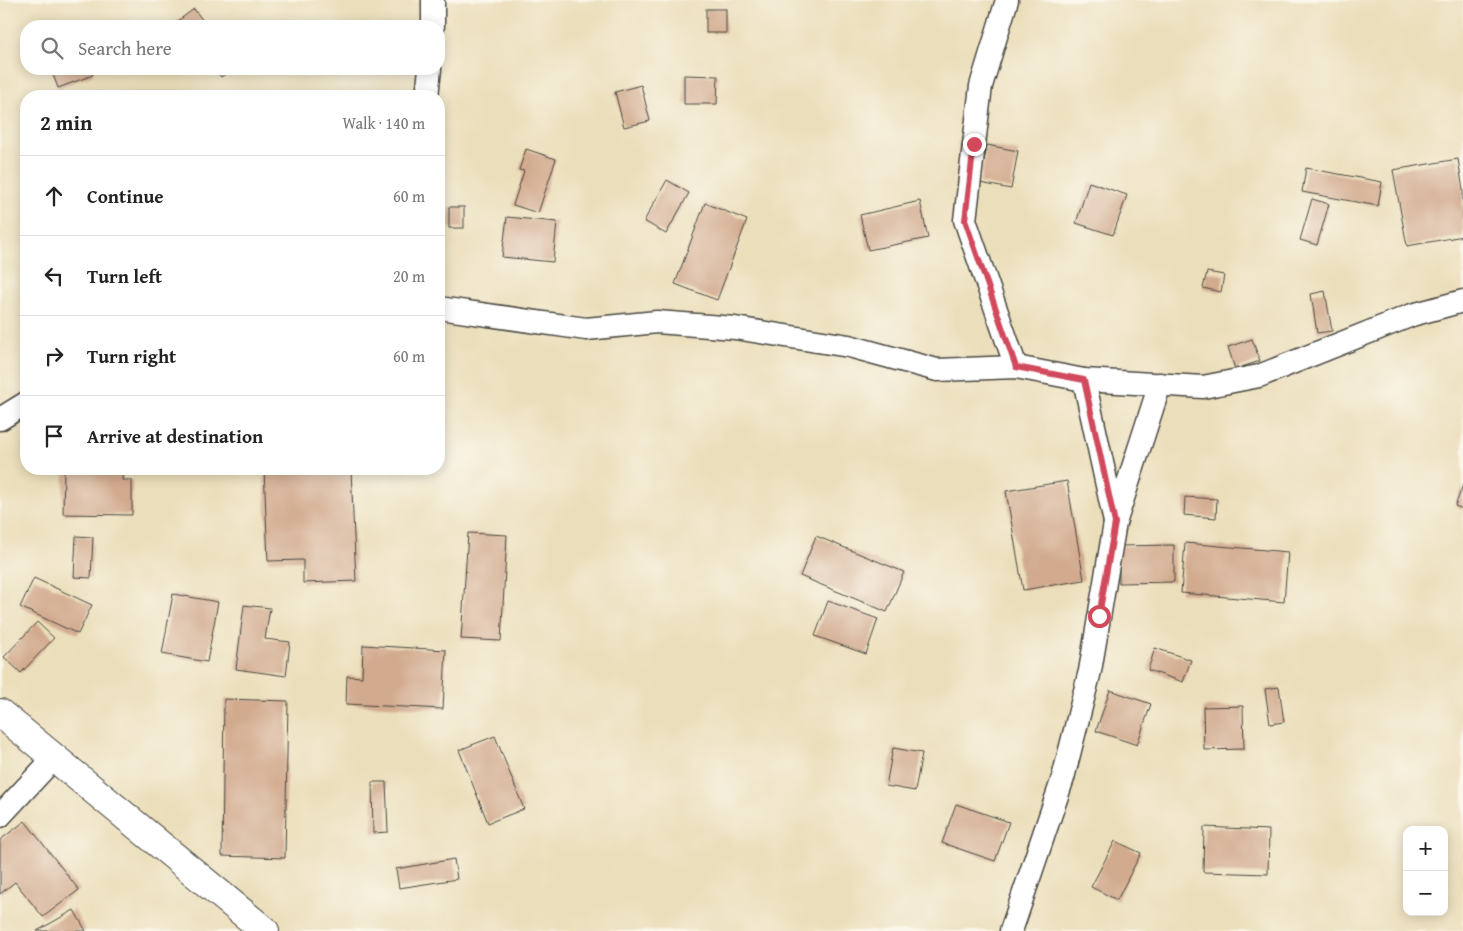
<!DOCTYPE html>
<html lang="en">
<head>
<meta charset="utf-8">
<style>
  body { margin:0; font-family:"Gentium Book Plus",serif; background:#f2f2f2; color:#222 }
  .controls { position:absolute; right:15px; bottom:15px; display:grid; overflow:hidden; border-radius:10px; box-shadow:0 2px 12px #0003 }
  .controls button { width:45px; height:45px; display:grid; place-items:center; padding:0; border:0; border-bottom:1px solid #e0e0e0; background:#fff; color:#222; font:25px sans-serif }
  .stop { position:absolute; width:15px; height:15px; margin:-11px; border:4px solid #d1495b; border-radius:50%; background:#fff }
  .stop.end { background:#d1495b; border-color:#fff; box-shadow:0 1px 5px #0008 }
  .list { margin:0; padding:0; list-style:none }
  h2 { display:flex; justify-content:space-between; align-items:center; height:65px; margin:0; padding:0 20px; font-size:21px }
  h2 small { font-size:16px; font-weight:400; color:#767676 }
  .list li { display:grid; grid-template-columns:32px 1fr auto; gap:15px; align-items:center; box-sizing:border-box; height:80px; padding:0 20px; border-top:1px solid #e0e0e0 }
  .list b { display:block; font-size:19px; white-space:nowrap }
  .list em { font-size:16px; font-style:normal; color:#767676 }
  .icon { flex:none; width:28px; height:28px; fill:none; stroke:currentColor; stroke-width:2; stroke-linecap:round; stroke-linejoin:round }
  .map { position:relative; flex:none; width:1463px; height:931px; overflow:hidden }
  .search { position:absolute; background:#fff; box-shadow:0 2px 12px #0003; left:20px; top:20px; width:425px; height:55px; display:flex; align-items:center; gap:12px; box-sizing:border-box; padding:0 18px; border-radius:20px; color:#767676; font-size:19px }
  .panel { position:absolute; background:#fff; box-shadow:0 2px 12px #0003; left:20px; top:90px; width:425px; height:385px; border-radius:20px }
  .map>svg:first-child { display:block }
</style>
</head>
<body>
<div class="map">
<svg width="1463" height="931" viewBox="0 0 1463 931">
  <rect width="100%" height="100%" fill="#fbf7ec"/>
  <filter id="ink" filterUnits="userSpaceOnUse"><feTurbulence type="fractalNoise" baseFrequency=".02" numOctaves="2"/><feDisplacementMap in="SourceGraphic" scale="10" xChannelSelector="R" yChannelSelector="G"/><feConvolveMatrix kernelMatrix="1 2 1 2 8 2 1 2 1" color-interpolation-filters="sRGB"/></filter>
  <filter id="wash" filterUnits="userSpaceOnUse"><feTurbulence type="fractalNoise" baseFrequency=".0096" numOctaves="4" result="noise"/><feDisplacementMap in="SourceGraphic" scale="20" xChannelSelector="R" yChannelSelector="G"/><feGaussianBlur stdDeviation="1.12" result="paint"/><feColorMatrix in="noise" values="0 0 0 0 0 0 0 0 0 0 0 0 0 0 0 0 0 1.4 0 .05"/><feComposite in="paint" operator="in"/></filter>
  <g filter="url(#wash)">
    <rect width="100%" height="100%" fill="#ebdeba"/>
    <g id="blocks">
      <!-- building -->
      <g fill="#d2aa8e">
        <polygon points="194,9 207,26 171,26"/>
        <rect x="706" y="9" width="20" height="24"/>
        <polygon points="51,69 91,69 93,75 58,88"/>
        <polygon points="215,69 232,69 221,77"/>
        <polygon points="684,75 718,76 717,104 684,104"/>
        <polygon points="641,85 650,121 624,127 615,92"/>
        <polygon points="987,145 1018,151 1011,189 980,183"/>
        <polygon points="526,149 556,159 538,213 513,205 524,171 519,170"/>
        <polygon points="1458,159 1463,190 1463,236 1407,246 1393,170"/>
        <polygon points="1306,168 1382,182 1378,206 1302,192"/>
        <polygon points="667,180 689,193 666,234 644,221"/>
        <polygon points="1089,182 1127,195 1113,235 1076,223"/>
        <polygon points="1312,199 1329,204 1317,245 1300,240"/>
        <polygon points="920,201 928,238 868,250 860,215"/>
        <polygon points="705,203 747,220 717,300 675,284"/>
        <rect x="449" y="207" width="15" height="21"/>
        <polygon points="507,217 557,222 553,262 502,257"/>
        <polygon points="1207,272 1224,275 1221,292 1203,288"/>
        <polygon points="1325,291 1332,331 1317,333 1311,294"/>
        <polygon points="1252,339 1260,361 1235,369 1228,347"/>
        <polygon points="64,469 123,469 122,480 132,480 132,515 63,514"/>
        <polygon points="264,469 351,469 356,581 303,583 303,560 268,561"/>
        <polygon points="1067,481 1084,580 1023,590 1006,491"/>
        <polygon points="1463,485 1463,509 1455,506"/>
        <polygon points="1185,497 1217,499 1216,518 1184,515"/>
        <polygon points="468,533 507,535 501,641 461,639"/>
        <polygon points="76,536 93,537 91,578 74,577"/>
        <polygon points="816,536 904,572 887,612 800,576"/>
        <polygon points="1185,543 1288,552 1284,602 1181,593"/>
        <polygon points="1174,545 1174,582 1119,583 1119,546"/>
        <polygon points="34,578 92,605 78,634 20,607"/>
        <polygon points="173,594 218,602 207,662 162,654"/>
        <polygon points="828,601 878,619 866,654 815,636"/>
        <polygon points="244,605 270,608 265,639 290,642 286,676 236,669"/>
        <polygon points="37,622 54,638 21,673 4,657"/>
        <polygon points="363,645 446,650 443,709 346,704 347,676 362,677"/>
        <polygon points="1155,648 1191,660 1183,682 1148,670"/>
        <polygon points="1279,687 1284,722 1270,724 1265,689"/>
        <polygon points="1110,690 1151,704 1137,745 1096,731"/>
        <polygon points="224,699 288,701 285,858 222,856"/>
        <polygon points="1243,706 1244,749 1204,750 1203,707"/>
        <polygon points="495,736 524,809 488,823 459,750"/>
        <polygon points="893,748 922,753 915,791 886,786"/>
        <polygon points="372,782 386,782 388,832 373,833"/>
        <polygon points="956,804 1009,822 995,861 942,843"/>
        <polygon points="25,821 79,890 43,917 15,882 0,894 0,840"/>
        <polygon points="1204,827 1269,830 1268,874 1203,872"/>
        <polygon points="1115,841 1141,853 1117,900 1091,887"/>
        <polygon points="454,859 457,879 399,888 396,869"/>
        <polygon points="74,910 86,931 37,931"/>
      </g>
    </g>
  </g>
  <g filter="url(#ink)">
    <use href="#blocks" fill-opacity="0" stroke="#484640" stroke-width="1"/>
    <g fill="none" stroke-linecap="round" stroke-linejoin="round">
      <defs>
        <g id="street">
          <polyline points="1007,0 981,86 965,220 1016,367"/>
          <polyline points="433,26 433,0"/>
          <polyline points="427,96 430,69"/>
          <polyline points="439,308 586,329 657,322 735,328 849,346 937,370 1016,367 1084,380 1203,387 1259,376 1412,315 1463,301"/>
          <polyline points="1084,380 1115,522"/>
          <polyline points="0,419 26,403"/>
          <polyline points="0,816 54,758"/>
          <polyline points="1011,931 1063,778 1090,671 1115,523 1160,384"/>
        </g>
        <polyline id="secondary" points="0,713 265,931"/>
      </defs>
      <!-- street casing -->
      <use href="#street" stroke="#484640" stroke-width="25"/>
      <!-- secondary casing -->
      <use href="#secondary" stroke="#484640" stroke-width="30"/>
      <!-- street -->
      <use href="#street" stroke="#fff" stroke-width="22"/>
      <!-- secondary -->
      <use href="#secondary" stroke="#fff" stroke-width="28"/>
    </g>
  </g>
  <g fill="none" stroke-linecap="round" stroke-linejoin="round" filter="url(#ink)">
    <!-- route -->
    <polyline stroke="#d1495b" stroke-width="6" points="974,144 965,220 1016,367 1084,380 1115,523 1099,616"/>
  </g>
</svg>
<div class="controls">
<button>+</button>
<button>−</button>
</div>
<div class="stop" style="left:1099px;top:616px"></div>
<div class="stop end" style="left:974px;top:144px"></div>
<div class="search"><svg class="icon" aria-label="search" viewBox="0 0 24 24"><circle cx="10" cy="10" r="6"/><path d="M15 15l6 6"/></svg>Search here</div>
<section class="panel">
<h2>2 min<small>Walk · 140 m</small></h2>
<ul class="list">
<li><svg class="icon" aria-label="ahead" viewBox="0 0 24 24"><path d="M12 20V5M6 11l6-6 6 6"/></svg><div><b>Continue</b></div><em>60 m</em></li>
<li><svg class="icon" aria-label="left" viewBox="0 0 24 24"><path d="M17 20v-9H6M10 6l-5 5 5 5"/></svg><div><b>Turn left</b></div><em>20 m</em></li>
<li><svg class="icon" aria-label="right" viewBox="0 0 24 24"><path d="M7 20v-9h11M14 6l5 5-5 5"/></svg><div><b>Turn right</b></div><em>60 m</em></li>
<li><svg class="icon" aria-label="arrive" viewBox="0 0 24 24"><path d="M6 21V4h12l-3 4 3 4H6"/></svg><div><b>Arrive at destination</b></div></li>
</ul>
</section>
</div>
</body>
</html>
